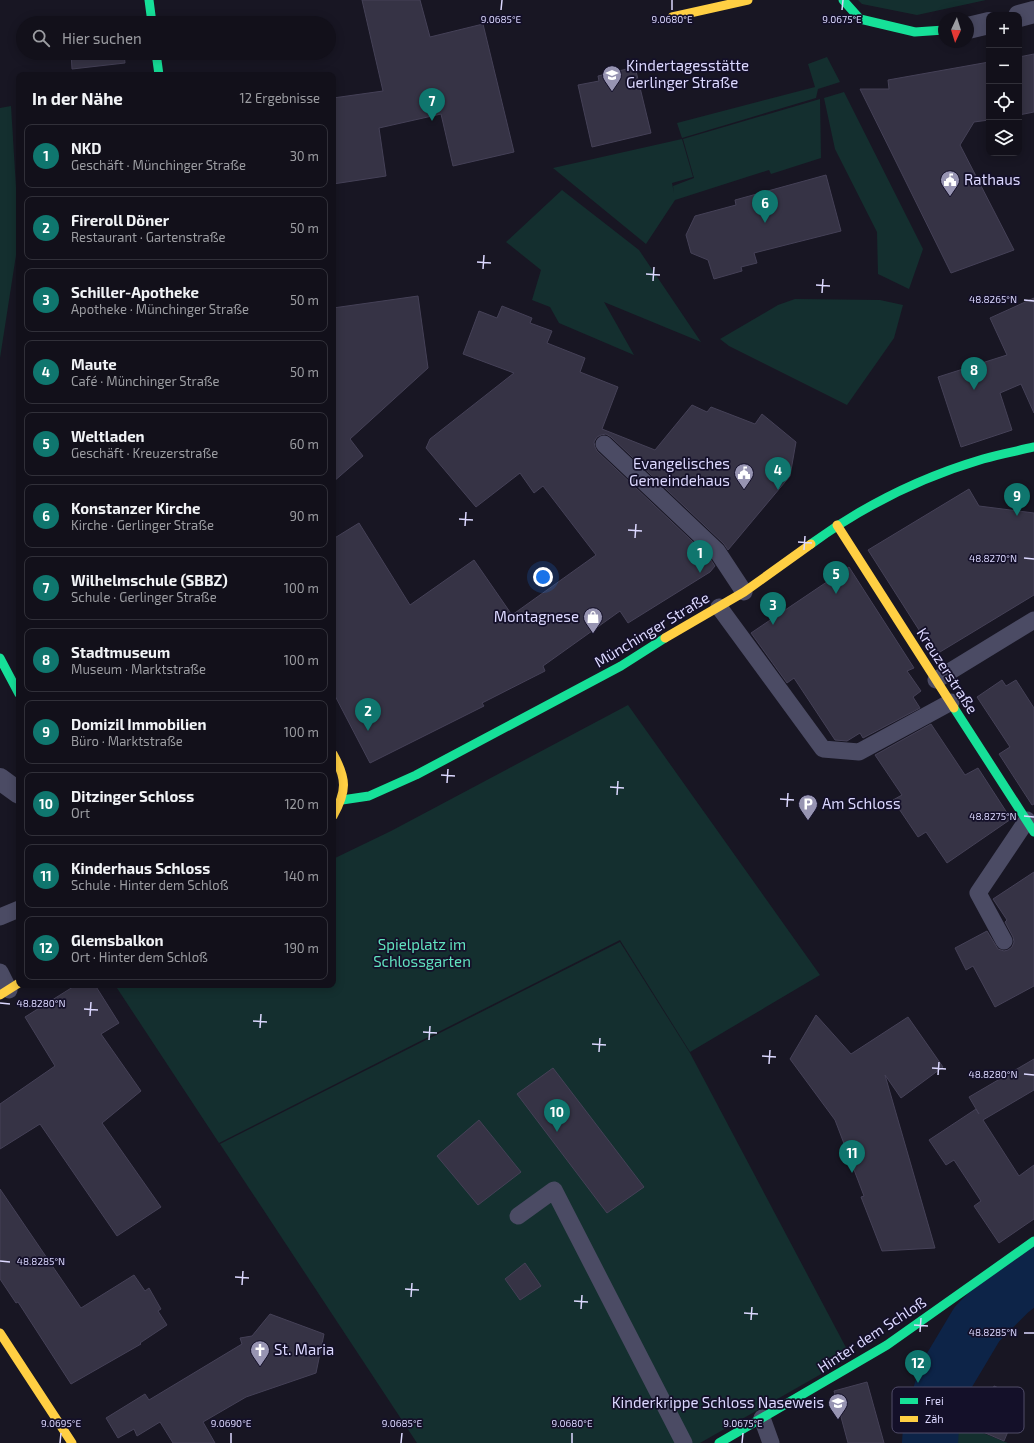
<!DOCTYPE html>
<html lang="de">
<head>
<meta charset="utf-8">
<style>
  body { margin:0; font-family:"Exo 2",sans-serif; background:#1f1e27; color:#f1f3f6 }
  .controls { position:absolute; right:12px; top:12px; display:grid; overflow:hidden; border-radius:8px; box-shadow:0 2px 10px #0003 }
  .controls button { width:36px; height:36px; display:grid; place-items:center; padding:0; border:0; border-bottom:1px solid #313039; background:#12101a; color:#f1f3f6; font:20px sans-serif }
  .compass { position:absolute; left:938px; top:12px; width:36px; height:36px; border-radius:50%; background:#12101a; box-shadow:0 2px 10px #0003; rotate:184deg }
  .you { position:absolute; left:543px; top:577px; width:14px; height:14px; margin:-10px; border:3px solid #fff; border-radius:50%; background:#1a73e8; box-shadow:0 0 0 6px #1a73e833 }
  .badge { display:grid; place-items:center; width:26px; height:26px; border-radius:50%; background:#0f766e; color:#fff; font-size:13px; font-weight:700 }
  .pin { position:absolute; translate:-50% -33px; filter:drop-shadow(0 1px 2px #0008) }
  .pin::after { content:''; position:absolute; top:21px; width:14px; height:12px; background:inherit; clip-path:polygon(0 0,100% 0,50% 100%) }
  .list { margin:0; padding:0; list-style:none }
  h2 { display:flex; justify-content:space-between; align-items:center; height:52px; margin:0; padding:0 16px; font-size:17px }
  h2 small { font-size:13px; font-weight:400; color:#9c9da2 }
  .list li { display:grid; grid-template-columns:26px 1fr auto; gap:12px; align-items:center; box-sizing:border-box; height:64px; margin:0 8px 8px; padding:0 8px; border:1px solid #313039; border-radius:8px }
  .list b { display:block; font-size:15px; white-space:nowrap }
  .list p { margin:0; font-size:13px; white-space:nowrap; color:#9c9da2 }
  .list em { font-size:13px; font-style:normal; color:#9c9da2 }
  .icon { flex:none; width:22px; height:22px; fill:none; stroke:currentColor; stroke-width:2; stroke-linecap:round; stroke-linejoin:round }
  .map { position:relative; flex:none; width:1034px; height:1443px; overflow:hidden }
  .search { position:absolute; background:#12101a; box-shadow:0 2px 10px #0003; left:16px; top:16px; width:320px; height:44px; display:flex; align-items:center; gap:10px; box-sizing:border-box; padding:0 14px; border-radius:22px; color:#9c9da2; font-size:15px }
  .panel { position:absolute; background:#12101a; box-shadow:0 2px 10px #0003; left:16px; top:72px; width:320px; height:916px; border-radius:8px }
  .map>svg:first-child { display:block }
</style>
</head>
<body>
<div class="map">
<svg width="1034" height="1443" viewBox="0 0 1034 1443">
  <rect width="100%" height="100%" fill="#181623"/>
  <!-- green -->
  <g fill="#142f2f">
    <polygon points="858,0 986,0 917,15 862,4"/>
    <polygon points="827,57 840,82 818,89 816,98 682,138 677,123 815,87 808,64"/>
    <polygon points="844,92 923,249 909,289 878,274 877,232 835,149 824,98"/>
    <polygon points="820,99 821,158 771,174 769,170 675,200 646,244 553,168 682,139 693,177 672,183 674,193 673,186 694,178 683,139"/>
    <polygon points="11,106 19,236 0,358 0,108"/>
    <polygon points="562,190 639,250 701,342 604,302 634,355 559,323 550,307 532,300 541,270 506,242"/>
    <polygon points="795,299 880,300 903,305 894,338 847,405 729,346 720,339 778,305"/>
    <polygon points="628,705 820,975 690,1052 620,940 219,1143 115,985 333,985 333,859 391,831"/>
    <polygon points="620,942 690,1053 851,1357 700,1443 417,1443 220,1144"/>
    <polygon points="943,1417 1008,1443 936,1443"/>
  </g>
  <g fill="none" stroke-linecap="round" stroke-linejoin="round">
    <!-- river -->
    <polyline stroke="#0d2448" stroke-width="56" points="930,1443 931,1428 946,1376 977,1324 1009,1292 1034,1272"/>
  </g>
  <!-- building -->
  <g fill="#363345" stroke="#454157">
    <polygon points="362,0 420,0 430,37 483,24 514,152 453,166 441,114 379,128 386,176 333,184 333,98 383,91"/>
    <polygon points="71,53 124,53 125,63 72,69"/>
    <polygon points="1034,54 1034,112 1019,115 1019,57"/>
    <polygon points="989,62 989,120 974,122 960,145 1014,250 951,273 860,89 889,89 888,80"/>
    <polygon points="635,67 651,133 592,147 578,85 599,81 598,76"/>
    <polygon points="826,175 841,231 754,253 757,263 741,267 742,271 714,279 708,260 691,253 686,235 695,216 736,205 735,200"/>
    <polygon points="418,296 428,368 350,439 363,456 333,482 333,308"/>
    <polygon points="1034,298 1034,413 1021,384 1000,393 1012,430 961,447 938,377 1007,355 990,318"/>
    <polygon points="502,306 532,318 530,323 552,331 547,343 585,358 580,372 618,387 602,429 655,450 692,405 707,412 711,407 755,424 762,414 796,442 790,476 728,550 724,544 611,437 606,434 601,435 597,437 594,442 595,447 597,451 709,557 715,566 710,572 628,623 620,611 543,666 545,671 482,703 484,706 370,763 333,692 333,539 359,523 410,605 474,560 512,615 596,555 543,486 534,493 520,473 476,507 426,448 430,439 514,373 463,354 479,311 497,318"/>
    <polygon points="969,489 979,506 1034,513 1034,595 935,655 868,550"/>
    <polygon points="849,567 914,668 907,671 921,691 913,697 920,708 863,738 860,733 847,741 835,740 794,678 787,683 751,633"/>
    <polygon points="1002,680 1006,686 1016,680 1034,708 1034,804 1032,805 999,754 1010,747 977,697"/>
    <polygon points="931,724 965,775 978,768 1011,819 947,863 926,832 918,837 893,800 902,795 875,755"/>
    <polygon points="1034,872 1034,986 995,1007 973,966 966,970 955,948 987,931 998,949 1004,951 1008,950 1012,947 1014,942 1013,937 1005,922 1007,920 993,899"/>
    <polygon points="76,985 95,985 119,1023 101,1034 141,1091 102,1123 161,1207 117,1236 40,1124 0,1149 0,1104 55,1066 25,1017"/>
    <polygon points="816,1015 851,1054 908,1017 943,1067 901,1098 885,1075 935,1248 882,1251 861,1197 864,1196 835,1120 790,1059"/>
    <polygon points="1034,1059 1034,1090 983,1120 1019,1176 1034,1165 1034,1219 999,1243 974,1206 981,1201 954,1160 946,1165 929,1140 976,1109 979,1114 969,1097"/>
    <polygon points="553,1068 644,1187 607,1213 517,1094"/>
    <polygon points="479,1120 521,1172 478,1205 437,1156"/>
    <polygon points="0,1189 81,1308 134,1275 145,1291 149,1288 161,1309 158,1311 167,1325 140,1343 141,1344 71,1384 18,1302 16,1303 0,1279"/>
    <polygon points="525,1263 541,1286 520,1300 505,1279"/>
    <polygon points="270,1314 324,1334 316,1373 246,1397 203,1422 215,1443 173,1443 160,1422 137,1436 134,1429 118,1438 106,1418 145,1394 149,1400 242,1344 240,1338 252,1336"/>
    <polygon points="867,1382 884,1443 848,1443 834,1391"/>
    <polygon points="994,1386 1022,1398 1004,1441 976,1429"/>
  </g>
  <g fill="none" stroke-linecap="round" stroke-linejoin="round">
    <!-- lane -->
    <g stroke="#4b4b64" stroke-width="17">
      <polyline points="604,444 717,551 744,592"/>
      <polyline points="719,607 823,749 859,752 951,702"/>
      <polyline points="936,680 1034,620"/>
      <polyline points="0,917 19,909"/>
      <polyline points="1004,941 978,893 1027,820"/>
      <polyline points="0,972 9,990"/>
      <polyline points="518,1216 554,1190 684,1443"/>
      <polyline points="762,1418 771,1443"/>
    </g>
    <!-- street -->
    <g stroke="#4b4b64" stroke-width="22">
      <polyline points="1019,16 1034,12"/>
      <polyline points="968,28 989,23"/>
      <polyline points="0,779 19,793"/>
    </g>
    <!-- fast -->
    <g stroke="#16e098" stroke-width="9">
      <polyline points="149,0 152,23"/>
      <polyline points="843,0 860,19 915,32 944,30"/>
      <polyline points="156,53 159,75"/>
      <path d="M811 544C863 506 922 477 983 459 1000 454 1017 451 1034 447"/>
      <polyline points="0,658 19,694"/>
      <polyline points="954,708 1034,832"/>
      <polyline points="342,800 369,796 416,775 621,666 665,638"/>
      <polyline points="719,1443 887,1345 1034,1241"/>
    </g>
    <!-- slow -->
    <g stroke="#ffcf43" stroke-width="9">
      <polyline points="672,17 748,0"/>
      <polyline points="837,525 954,708"/>
      <polyline points="665,638 744,592 811,544"/>
      <path d="M333 754C347 779 347 791 333 816"/>
      <polyline points="0,995 19,983"/>
      <polyline points="0,1333 72,1443"/>
    </g>
  </g>
  <!-- ticks -->
  <path fill="none" stroke="#dcd8ff" stroke-width="1.5" d="M501 10 502 0M672 10V0M842 10 843 0M477 262 491 263M483 269 484 255M646 274 660 275M653 281 654 267M816 285 830 286M822 293 823 279M1024 300 1034 301M459 519 473 520M465 526 466 512M628 530 642 531M635 538 636 524M798 542 812 543M804 550 805 536M1024 558 1034 559M441 775 455 776M447 783 448 769M610 787 624 788M617 795 618 781M780 799 794 800M787 807 788 793M1024 816 1034 817M0 1003 10 1004M84 1009 98 1010M90 1016 91 1002M253 1021 267 1022M260 1028 261 1014M423 1032 437 1033M429 1040 430 1026M592 1044 606 1045M599 1052 600 1038M762 1056 776 1057M769 1064 770 1050M932 1068 946 1069M1024 1074 1034 1075M938 1075 939 1062M0 1261 10 1262M235 1277 249 1278M242 1285 243 1271M405 1289 419 1290M411 1297 412 1283M574 1301 588 1302M581 1309 582 1295M744 1313 758 1314M751 1320 752 1307M914 1325 928 1326M920 1332 921 1318M1024 1333H1034M60 1443 61 1433M231 1443V1433M401 1443 402 1433M572 1443V1433M742 1443 743 1433"/>
  <!-- icons -->
  <defs>
    <symbol id="school-pin" viewBox="-11 -11 22 30"><path d="M0 17L-7.5 6A9.5 9.5 0 1 1 7.5 6Z" fill="#9794b2" stroke="#141029"/><path d="M0-5L7-2L0 1L-7-2ZM-4 1L0 2.5L4 1V4Q0 6-4 4Z" fill="#fff"/></symbol>
    <symbol id="civic-pin" viewBox="-11 -11 22 30"><path d="M0 17L-7.5 6A9.5 9.5 0 1 1 7.5 6Z" fill="#9794b2" stroke="#141029"/><path d="M-.6-6.5H3V-4.5H.6V-3L4-1V1h2V6H-6V1h2V-1L-.6-3ZM-1.2 2.5V6h2.4V2.5Z" fill="#fff"/></symbol>
    <symbol id="shop-pin" viewBox="-11 -11 22 30"><path d="M0 17L-7.5 6A9.5 9.5 0 1 1 7.5 6Z" fill="#9794b2" stroke="#141029"/><path d="M-5-2.5h2.3a2.7 3.5 0 0 1 5.4 0H5L5.5 6h-11ZM-1.5-2.5h3a1.5 2.3 0 0 0-3 0Z" fill="#fff"/></symbol>
    <symbol id="parking-pin" viewBox="-11 -11 22 30"><path d="M0 17L-7.5 6A9.5 9.5 0 1 1 7.5 6Z" fill="#9794b2" stroke="#141029"/><path d="M-3.5-5.5H1a3.5 3.5 0 0 1 0 7H-1V5.5H-3.5ZM-1-3.4V-.6H.8a1.4 1.4 0 0 0 0-2.8Z" fill="#fff"/></symbol>
    <symbol id="church-pin" viewBox="-11 -11 22 30"><path d="M0 17L-7.5 6A9.5 9.5 0 1 1 7.5 6Z" fill="#9794b2" stroke="#141029"/><path d="M-1.2-6h2.4v3.5h3.3v2.4h-3.3V6h-2.4V-.1h-3.3v-2.4h3.3Z" fill="#fff"/></symbol>
  </defs>
  <g fill-rule="evenodd">
    <use href="#school-pin" x="601" y="64" width="22" height="30"/>
    <use href="#civic-pin" x="939" y="169" width="22" height="30"/>
    <use href="#civic-pin" x="733" y="462" width="22" height="30"/>
    <use href="#shop-pin" x="582" y="606" width="22" height="30"/>
    <use href="#parking-pin" x="797" y="793" width="22" height="30"/>
    <use href="#church-pin" x="249" y="1339" width="22" height="30"/>
    <use href="#school-pin" x="827" y="1392" width="22" height="30"/>
  </g>
  <g text-anchor="middle" stroke-width="3.5" stroke-linejoin="round" paint-order="stroke">
    <!-- poi labels -->
    <g font-size="15" fill="#dcd8ff" stroke="#141029" text-anchor="start">
      <text x="626" y="71">Kindertagesstätte<tspan x="626" dy="17">Gerlinger Straße</tspan></text>
      <text x="964" y="185">Rathaus</text>
      <text x="730" y="469" text-anchor="end">Evangelisches<tspan x="730" dy="17">Gemeindehaus</tspan></text>
      <text x="579" y="622" text-anchor="end">Montagnese</text>
      <text x="822" y="809">Am Schloss</text>
      <text x="274" y="1355">St. Maria</text>
      <text x="824" y="1408" text-anchor="end">Kinderkrippe Schloss Naseweis</text>
    </g>
    <!-- street labels -->
    <g font-size="15" fill="#dcd8ff" stroke="#141029">
      <text transform="translate(652 630) rotate(-31)" y="5">Münchinger Straße</text>
      <text transform="translate(947 671) rotate(57)" y="5">Kreuzerstraße</text>
      <text transform="translate(872 1335) rotate(-33)" y="5">Hinter dem Schloß</text>
    </g>
    <!-- park labels -->
    <g font-size="15" fill="#61e2bf" stroke="#141029">
      <text x="422" y="950">Spielplatz im<tspan x="422" dy="17">Schlossgarten</tspan></text>
    </g>
  </g>
  <!-- legend -->
  <rect x="892" y="1387" width="132" height="46" rx="6" fill="#141029" stroke="#504c69" stroke-width="1"/>
  <rect x="900" y="1398" width="18" height="6" fill="#16e098"/>
  <rect x="900" y="1416" width="18" height="6" fill="#ffcf43"/>
  <g font-size="11" fill="#dcd8ff">
    <text x="925" y="1405">Frei</text>
    <text x="925" y="1423">Zäh</text>
  </g>
  <g font-size="10" text-anchor="middle" fill="#dcd8ff" stroke="#141029" stroke-width="3.5" stroke-linejoin="round" paint-order="stroke">
    <text x="501" y="23">9.0685°E</text>
    <text x="672" y="23">9.0680°E</text>
    <text x="842" y="23">9.0675°E</text>
    <text x="993" y="303">48.8265°N</text>
    <text x="993" y="562">48.8270°N</text>
    <text x="993" y="820">48.8275°N</text>
    <text x="41" y="1007">48.8280°N</text>
    <text x="993" y="1078">48.8280°N</text>
    <text x="41" y="1265">48.8285°N</text>
    <text x="993" y="1336">48.8285°N</text>
    <text x="61" y="1427">9.0695°E</text>
    <text x="231" y="1427">9.0690°E</text>
    <text x="402" y="1427">9.0685°E</text>
    <text x="572" y="1427">9.0680°E</text>
    <text x="743" y="1427">9.0675°E</text>
  </g>
</svg>
<div class="controls">
<button>+</button>
<button>−</button>
<button><svg class="icon" aria-label="locate" viewBox="0 0 24 24"><circle cx="12" cy="12" r="6"/><path d="M12 2v4M12 18v4M2 12h4M18 12h4"/></svg></button>
<button><svg class="icon" aria-label="layers" viewBox="0 0 24 24"><path d="M12 4l9 5-9 5-9-5zM3 14l9 5 9-5"/></svg></button>
</div>
<svg class="compass" viewBox="-18 -18 36 36"><path d="M0-13l5 13h-10z" fill="#e53935"/><path d="M0 13l5-13h-10z" fill="#9c9da2"/></svg>
<div class="you"></div>
<div class="pin badge" style="left:700px;top:573px">1</div>
<div class="pin badge" style="left:368px;top:731px">2</div>
<div class="pin badge" style="left:773px;top:625px">3</div>
<div class="pin badge" style="left:778px;top:490px">4</div>
<div class="pin badge" style="left:836px;top:594px">5</div>
<div class="pin badge" style="left:765px;top:223px">6</div>
<div class="pin badge" style="left:432px;top:121px">7</div>
<div class="pin badge" style="left:974px;top:390px">8</div>
<div class="pin badge" style="left:1017px;top:516px">9</div>
<div class="pin badge" style="left:557px;top:1132px">10</div>
<div class="pin badge" style="left:852px;top:1173px">11</div>
<div class="pin badge" style="left:918px;top:1383px">12</div>
<div class="search"><svg class="icon" aria-label="search" viewBox="0 0 24 24"><circle cx="10" cy="10" r="6"/><path d="M15 15l6 6"/></svg>Hier suchen</div>
<section class="panel">
<h2>In der Nähe<small>12 Ergebnisse</small></h2>
<ul class="list">
<li><span class="badge">1</span><div><b>NKD</b><p>Geschäft · Münchinger Straße</p></div><em>30 m</em></li>
<li><span class="badge">2</span><div><b>Fireroll Döner</b><p>Restaurant · Gartenstraße</p></div><em>50 m</em></li>
<li><span class="badge">3</span><div><b>Schiller-Apotheke</b><p>Apotheke · Münchinger Straße</p></div><em>50 m</em></li>
<li><span class="badge">4</span><div><b>Maute</b><p>Café · Münchinger Straße</p></div><em>50 m</em></li>
<li><span class="badge">5</span><div><b>Weltladen</b><p>Geschäft · Kreuzerstraße</p></div><em>60 m</em></li>
<li><span class="badge">6</span><div><b>Konstanzer Kirche</b><p>Kirche · Gerlinger Straße</p></div><em>90 m</em></li>
<li><span class="badge">7</span><div><b>Wilhelmschule (SBBZ)</b><p>Schule · Gerlinger Straße</p></div><em>100 m</em></li>
<li><span class="badge">8</span><div><b>Stadtmuseum</b><p>Museum · Marktstraße</p></div><em>100 m</em></li>
<li><span class="badge">9</span><div><b>Domizil Immobilien</b><p>Büro · Marktstraße</p></div><em>100 m</em></li>
<li><span class="badge">10</span><div><b>Ditzinger Schloss</b><p>Ort</p></div><em>120 m</em></li>
<li><span class="badge">11</span><div><b>Kinderhaus Schloss</b><p>Schule · Hinter dem Schloß</p></div><em>140 m</em></li>
<li><span class="badge">12</span><div><b>Glemsbalkon</b><p>Ort · Hinter dem Schloß</p></div><em>190 m</em></li>
</ul>
</section>
</div>
</body>
</html>
